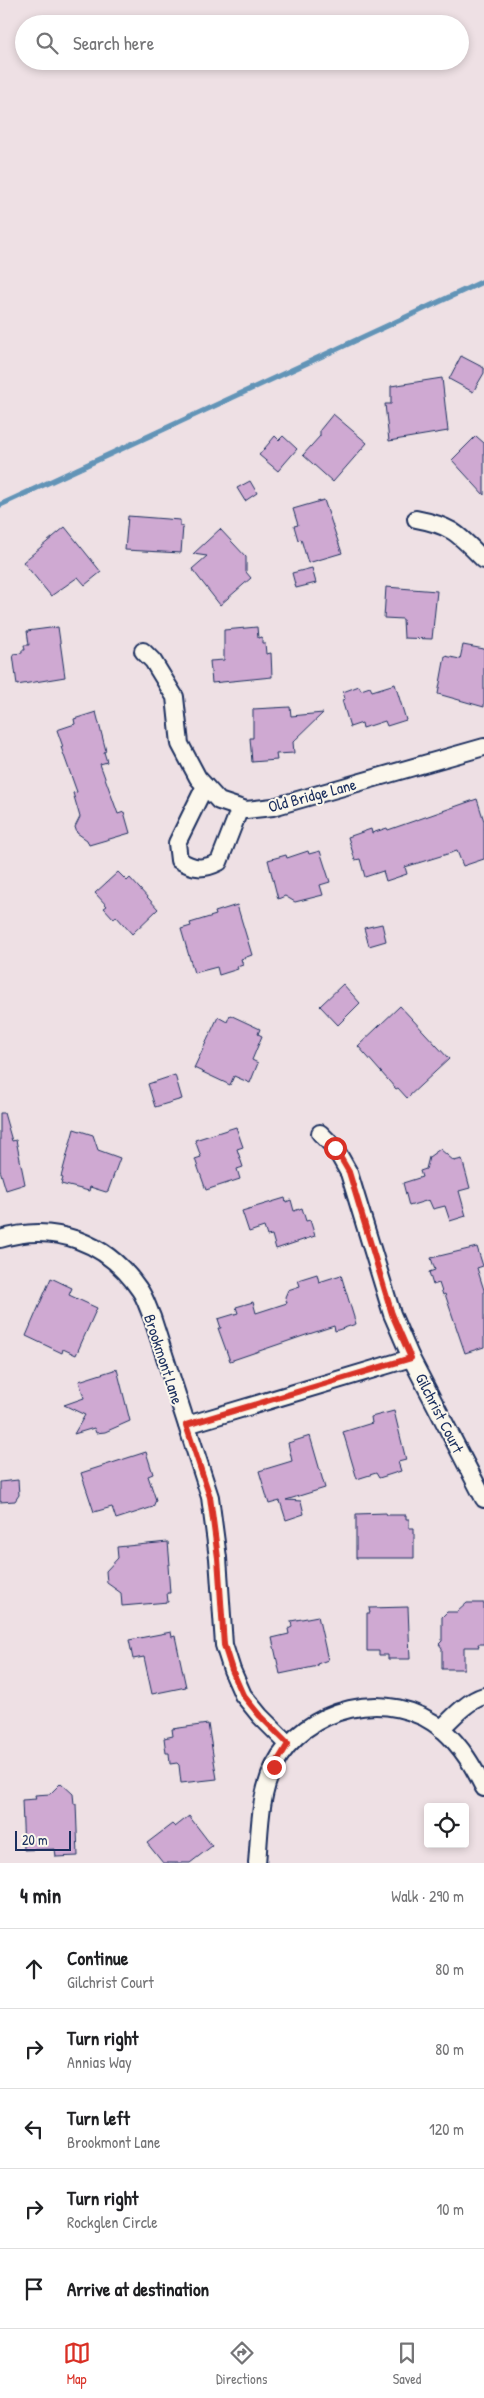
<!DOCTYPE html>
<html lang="en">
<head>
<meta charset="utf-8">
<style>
  body { margin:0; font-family:"Patrick Hand",sans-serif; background:#f2f2f2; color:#202124 }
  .controls { position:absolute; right:15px; bottom:15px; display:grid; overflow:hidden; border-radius:5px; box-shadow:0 2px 8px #0003 }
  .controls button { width:45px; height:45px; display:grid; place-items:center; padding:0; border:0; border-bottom:1px solid #e0e0e0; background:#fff; color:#202124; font:25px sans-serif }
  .scale { position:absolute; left:15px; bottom:12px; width:56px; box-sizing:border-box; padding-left:5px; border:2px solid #1b2f5e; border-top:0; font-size:14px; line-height:18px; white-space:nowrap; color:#1b2f5e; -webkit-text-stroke:4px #fbf7ec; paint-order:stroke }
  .stop { position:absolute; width:15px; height:15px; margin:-11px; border:4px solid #d93025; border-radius:50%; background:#fff }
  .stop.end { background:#d93025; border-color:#fff; box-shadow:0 1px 5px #0008 }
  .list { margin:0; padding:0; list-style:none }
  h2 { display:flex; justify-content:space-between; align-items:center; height:65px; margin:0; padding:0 20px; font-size:21px }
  h2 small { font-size:16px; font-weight:400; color:#757577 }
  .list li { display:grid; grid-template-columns:32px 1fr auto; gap:15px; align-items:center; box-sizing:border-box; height:80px; padding:0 20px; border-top:1px solid #e0e0e0 }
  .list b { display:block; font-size:19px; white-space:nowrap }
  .list p { margin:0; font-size:16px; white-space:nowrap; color:#757577 }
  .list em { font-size:16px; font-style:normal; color:#757577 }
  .icon { flex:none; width:28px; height:28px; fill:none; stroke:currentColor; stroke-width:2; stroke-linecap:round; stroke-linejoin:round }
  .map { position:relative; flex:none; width:484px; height:1863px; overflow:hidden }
  .search { position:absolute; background:#fff; box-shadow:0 2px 8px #0003; left:15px; right:15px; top:15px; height:55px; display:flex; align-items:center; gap:12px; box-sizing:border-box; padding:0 18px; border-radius:28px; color:#757577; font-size:19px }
  .sheet { height:465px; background:#fff }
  nav { display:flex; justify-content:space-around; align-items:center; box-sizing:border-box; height:70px; border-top:1px solid #e0e0e0; background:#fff; font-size:14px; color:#757577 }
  nav a { display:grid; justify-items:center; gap:2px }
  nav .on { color:#d93025 }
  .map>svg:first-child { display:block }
</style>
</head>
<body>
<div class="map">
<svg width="484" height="1863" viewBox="0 0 484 1863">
  <rect width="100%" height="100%" fill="#eee0e4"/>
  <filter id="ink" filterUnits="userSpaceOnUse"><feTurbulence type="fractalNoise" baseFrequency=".02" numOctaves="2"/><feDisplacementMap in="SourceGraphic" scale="10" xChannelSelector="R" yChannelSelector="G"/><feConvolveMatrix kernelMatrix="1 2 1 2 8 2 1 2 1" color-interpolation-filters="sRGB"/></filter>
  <g filter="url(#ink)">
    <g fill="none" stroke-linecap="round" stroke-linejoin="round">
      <!-- stream -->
      <polyline stroke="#6294b7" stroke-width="5.5" points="0,505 484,281"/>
    </g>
    <!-- building -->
    <g fill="#cfa9d2" stroke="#1b2f5e">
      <polygon points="461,356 484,368 484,373 473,392 449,379"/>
      <polygon points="442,378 448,431 389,441 385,404 391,404 391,386"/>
      <polygon points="333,414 367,443 333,482 303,455 320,436 320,430"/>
      <polygon points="275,436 279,440 283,436 297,449 278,471 259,455"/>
      <polygon points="476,436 484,443 484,495 452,460"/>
      <polygon points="250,481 257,493 245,501 237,488"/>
      <polygon points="324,500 342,553 308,563 301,539 298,540 294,526 298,525 293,509"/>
      <polygon points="128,516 180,520 180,526 183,526 181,553 125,550"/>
      <polygon points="65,527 101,572 85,585 78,577 51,596 23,562"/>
      <polygon points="220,529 246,557 246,572 251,578 220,605 192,569 207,556 193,554"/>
      <polygon points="312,568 316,583 296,588 292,573"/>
      <polygon points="386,587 437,591 432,639 404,638 403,619 384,618"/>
      <polygon points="58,627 65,677 17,685 13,654 22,653 22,650 25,650 24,645 29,645 27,631"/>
      <polygon points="257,627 258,638 262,637 262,643 265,643 266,654 271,653 272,677 212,683 210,661 224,660 224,630"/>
      <polygon points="463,645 484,649 484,707 438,694 445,656 460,659"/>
      <polygon points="395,684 406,720 387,726 385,721 363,728 362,723 350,727 342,700 345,699 343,692 359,686 361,690 370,687 372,691"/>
      <polygon points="290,707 291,716 323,713 293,742 294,753 276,754 277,760 252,762 250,738 253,738 253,709"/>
      <polygon points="96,712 106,751 104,752 107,762 100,764 118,814 124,812 130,833 89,845 87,840 77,833 75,827 80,817 73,793 77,792 61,747 63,747 57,730 75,724 74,719"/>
      <polygon points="477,799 484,821 484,859 463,866 457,851 405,867 407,874 386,881 383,871 365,877 360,859 355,860 348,837 371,829 372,833 387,828 388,830"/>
      <polygon points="308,851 309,854 320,851 330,882 320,885 323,895 295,902 285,896 278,899 268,860 286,855 287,858"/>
      <polygon points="118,872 127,881 130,878 158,909 132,934 116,916 114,919 104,908 107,906 95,893"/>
      <polygon points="237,905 252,955 241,959 243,965 237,967 238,969 219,975 217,967 194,973 181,929 191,926 190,923 216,915 215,912"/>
      <polygon points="382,924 386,941 369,946 364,928"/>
      <polygon points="343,984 360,1003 338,1025 320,1006"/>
      <polygon points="400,1006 449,1059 407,1098 398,1088 396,1089 358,1046"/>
      <polygon points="230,1015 260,1029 258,1034 262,1036 252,1060 258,1063 250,1083 234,1076 230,1085 194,1068 218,1017 227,1022"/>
      <polygon points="175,1075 182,1099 155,1107 148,1084"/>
      <polygon points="0,1113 4,1113 12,1141 16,1140 25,1184 6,1190 0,1170"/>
      <polygon points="236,1127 243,1147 237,1149 243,1167 237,1169 240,1179 206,1190 195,1159 201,1157 195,1140"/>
      <polygon points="74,1129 93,1135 98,1150 120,1158 108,1191 106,1192 90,1187 89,1191 61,1184 63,1178 61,1177"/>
      <polygon points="440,1149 454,1161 462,1159 470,1188 459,1191 466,1216 450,1221 445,1206 433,1209 429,1200 409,1206 403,1183 422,1177 420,1171 426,1169 429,1157"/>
      <polygon points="285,1198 286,1202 291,1200 294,1211 302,1208 306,1221 310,1220 315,1236 276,1249 272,1235 267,1236 264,1227 249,1232 242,1211"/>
      <polygon points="477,1247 483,1266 477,1268 484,1290 484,1347 465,1353 445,1294 443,1295 439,1283 433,1285 429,1272 435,1270 431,1258"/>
      <polygon points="317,1274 319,1282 341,1275 356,1324 335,1331 334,1326 306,1335 230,1361 218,1328 221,1328 218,1319 238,1313 236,1307 253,1302 256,1313 287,1303 285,1297 288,1290 300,1286 298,1280"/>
      <polygon points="51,1278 72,1288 69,1295 97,1308 76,1355 63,1349 62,1353 26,1336"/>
      <polygon points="117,1369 130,1421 105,1432 96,1433 94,1428 74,1434 85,1415 64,1405 84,1398 79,1381"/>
      <polygon points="394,1411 406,1460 398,1462 401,1471 379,1478 376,1473 357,1479 343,1432 372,1423 371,1417"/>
      <polygon points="310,1436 325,1488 286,1500 301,1501 304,1514 286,1520 280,1501 269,1504 259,1471 292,1461 288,1443"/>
      <polygon points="146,1452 153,1474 148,1476 156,1500 153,1507 116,1519 112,1507 94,1512 81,1473"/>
      <polygon points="18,1480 19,1495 15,1501 0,1502 0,1482"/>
      <polygon points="386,1513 387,1515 406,1515 406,1519 409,1519 409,1528 414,1528 414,1558 356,1558 356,1514"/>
      <polygon points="168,1542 170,1565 168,1565 170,1593 167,1593 168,1602 122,1606 121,1593 107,1583 106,1571 118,1558 117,1547"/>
      <polygon points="467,1603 484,1603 484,1644 478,1644 479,1647 464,1647 464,1669 442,1669 442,1648 439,1644 442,1641 442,1617 447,1612 457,1612"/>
      <polygon points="408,1607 410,1659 388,1659 388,1655 379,1655 379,1651 367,1651 367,1613 370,1613 369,1608"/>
      <polygon points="318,1616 328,1660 317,1664 318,1666 280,1674 272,1638 289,1634 288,1629 292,1627 291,1621"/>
      <polygon points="171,1632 172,1637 175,1636 186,1687 152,1694 144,1657 133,1659 129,1640"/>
      <polygon points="208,1724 217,1779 181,1783 179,1765 177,1763 170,1764 169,1753 166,1753 164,1738 173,1736 172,1729"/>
      <polygon points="61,1783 73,1794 74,1804 76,1804 78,1856 56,1857 55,1849 24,1850 22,1800 36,1799 35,1795 50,1794"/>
      <polygon points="189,1816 212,1846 190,1863 163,1863 147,1843 172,1824 175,1827"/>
    </g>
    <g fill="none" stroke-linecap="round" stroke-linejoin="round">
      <defs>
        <g id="minor">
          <path d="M416 519C453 526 458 534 484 560"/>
          <polyline points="143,651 153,661 175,697 180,744 198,778 219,801 246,810 273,807 484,747"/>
          <path d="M205 786 177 843 179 860C194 869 203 870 219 862L240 808"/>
          <polyline points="320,1133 335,1148 349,1173 392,1314 411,1358 484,1499"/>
          <path d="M0 1239C54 1222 107 1242 139 1289 145 1297 148 1308 152 1317L210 1497 218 1558 224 1645 232 1670 243 1695 260 1716 288 1744"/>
          <polyline points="187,1425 411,1358"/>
          <path d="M441 1729C453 1717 467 1701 484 1696"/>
          <path d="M257 1863C260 1831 259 1796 274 1766 304 1707 390 1685 443 1730 462 1747 473 1766 484 1788"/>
        </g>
      </defs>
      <!-- minor casing -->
      <use href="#minor" stroke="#1b2f5e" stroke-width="20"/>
      <!-- minor -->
      <use href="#minor" stroke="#fbf7ec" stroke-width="16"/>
    </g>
  </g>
  <g fill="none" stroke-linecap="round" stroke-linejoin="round" filter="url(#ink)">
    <!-- route -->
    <polyline stroke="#d93025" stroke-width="6" points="274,1767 288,1744 260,1716 243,1695 232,1670 224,1645 218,1558 210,1497 186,1425 411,1358 392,1314 349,1172 335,1148"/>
  </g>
  <g text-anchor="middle" stroke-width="4" stroke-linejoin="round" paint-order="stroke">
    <!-- street labels -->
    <g font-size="16" fill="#1b2f5e" stroke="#fbf7ec">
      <text transform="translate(312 795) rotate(-15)" y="6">Old Bridge Lane</text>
      <text transform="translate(164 1359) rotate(72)" y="6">Brookmont Lane</text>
      <text transform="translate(440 1413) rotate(63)" y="6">Gilchrist Court</text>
    </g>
  </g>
</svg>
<div class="controls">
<button><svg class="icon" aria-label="locate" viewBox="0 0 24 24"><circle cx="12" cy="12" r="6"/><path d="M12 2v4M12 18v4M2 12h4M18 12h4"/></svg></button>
</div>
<div class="scale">20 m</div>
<div class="stop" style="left:335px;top:1148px"></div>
<div class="stop end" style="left:274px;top:1767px"></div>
<div class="search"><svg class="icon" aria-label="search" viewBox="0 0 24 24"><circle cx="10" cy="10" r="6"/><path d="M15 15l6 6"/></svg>Search here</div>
</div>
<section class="sheet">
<h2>4 min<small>Walk · 290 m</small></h2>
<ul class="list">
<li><svg class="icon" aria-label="ahead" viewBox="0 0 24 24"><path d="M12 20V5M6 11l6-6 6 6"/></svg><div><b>Continue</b><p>Gilchrist Court</p></div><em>80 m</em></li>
<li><svg class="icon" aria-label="right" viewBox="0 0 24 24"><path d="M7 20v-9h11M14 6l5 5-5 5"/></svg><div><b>Turn right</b><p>Annias Way</p></div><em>80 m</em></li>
<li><svg class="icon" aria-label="left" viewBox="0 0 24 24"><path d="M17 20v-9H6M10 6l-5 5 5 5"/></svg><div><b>Turn left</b><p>Brookmont Lane</p></div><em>120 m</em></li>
<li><svg class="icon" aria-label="right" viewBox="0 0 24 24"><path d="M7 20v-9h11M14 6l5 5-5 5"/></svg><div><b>Turn right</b><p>Rockglen Circle</p></div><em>10 m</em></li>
<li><svg class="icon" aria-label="arrive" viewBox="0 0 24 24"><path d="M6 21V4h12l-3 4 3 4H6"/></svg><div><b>Arrive at destination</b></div></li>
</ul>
</section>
<nav>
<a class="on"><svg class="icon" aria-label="map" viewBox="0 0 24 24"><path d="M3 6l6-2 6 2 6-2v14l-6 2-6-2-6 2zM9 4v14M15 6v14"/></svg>Map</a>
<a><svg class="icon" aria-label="directions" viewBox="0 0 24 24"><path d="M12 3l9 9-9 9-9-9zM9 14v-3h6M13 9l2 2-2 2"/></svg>Directions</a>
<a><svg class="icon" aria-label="saved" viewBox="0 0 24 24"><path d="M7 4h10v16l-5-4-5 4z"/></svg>Saved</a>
</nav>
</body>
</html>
